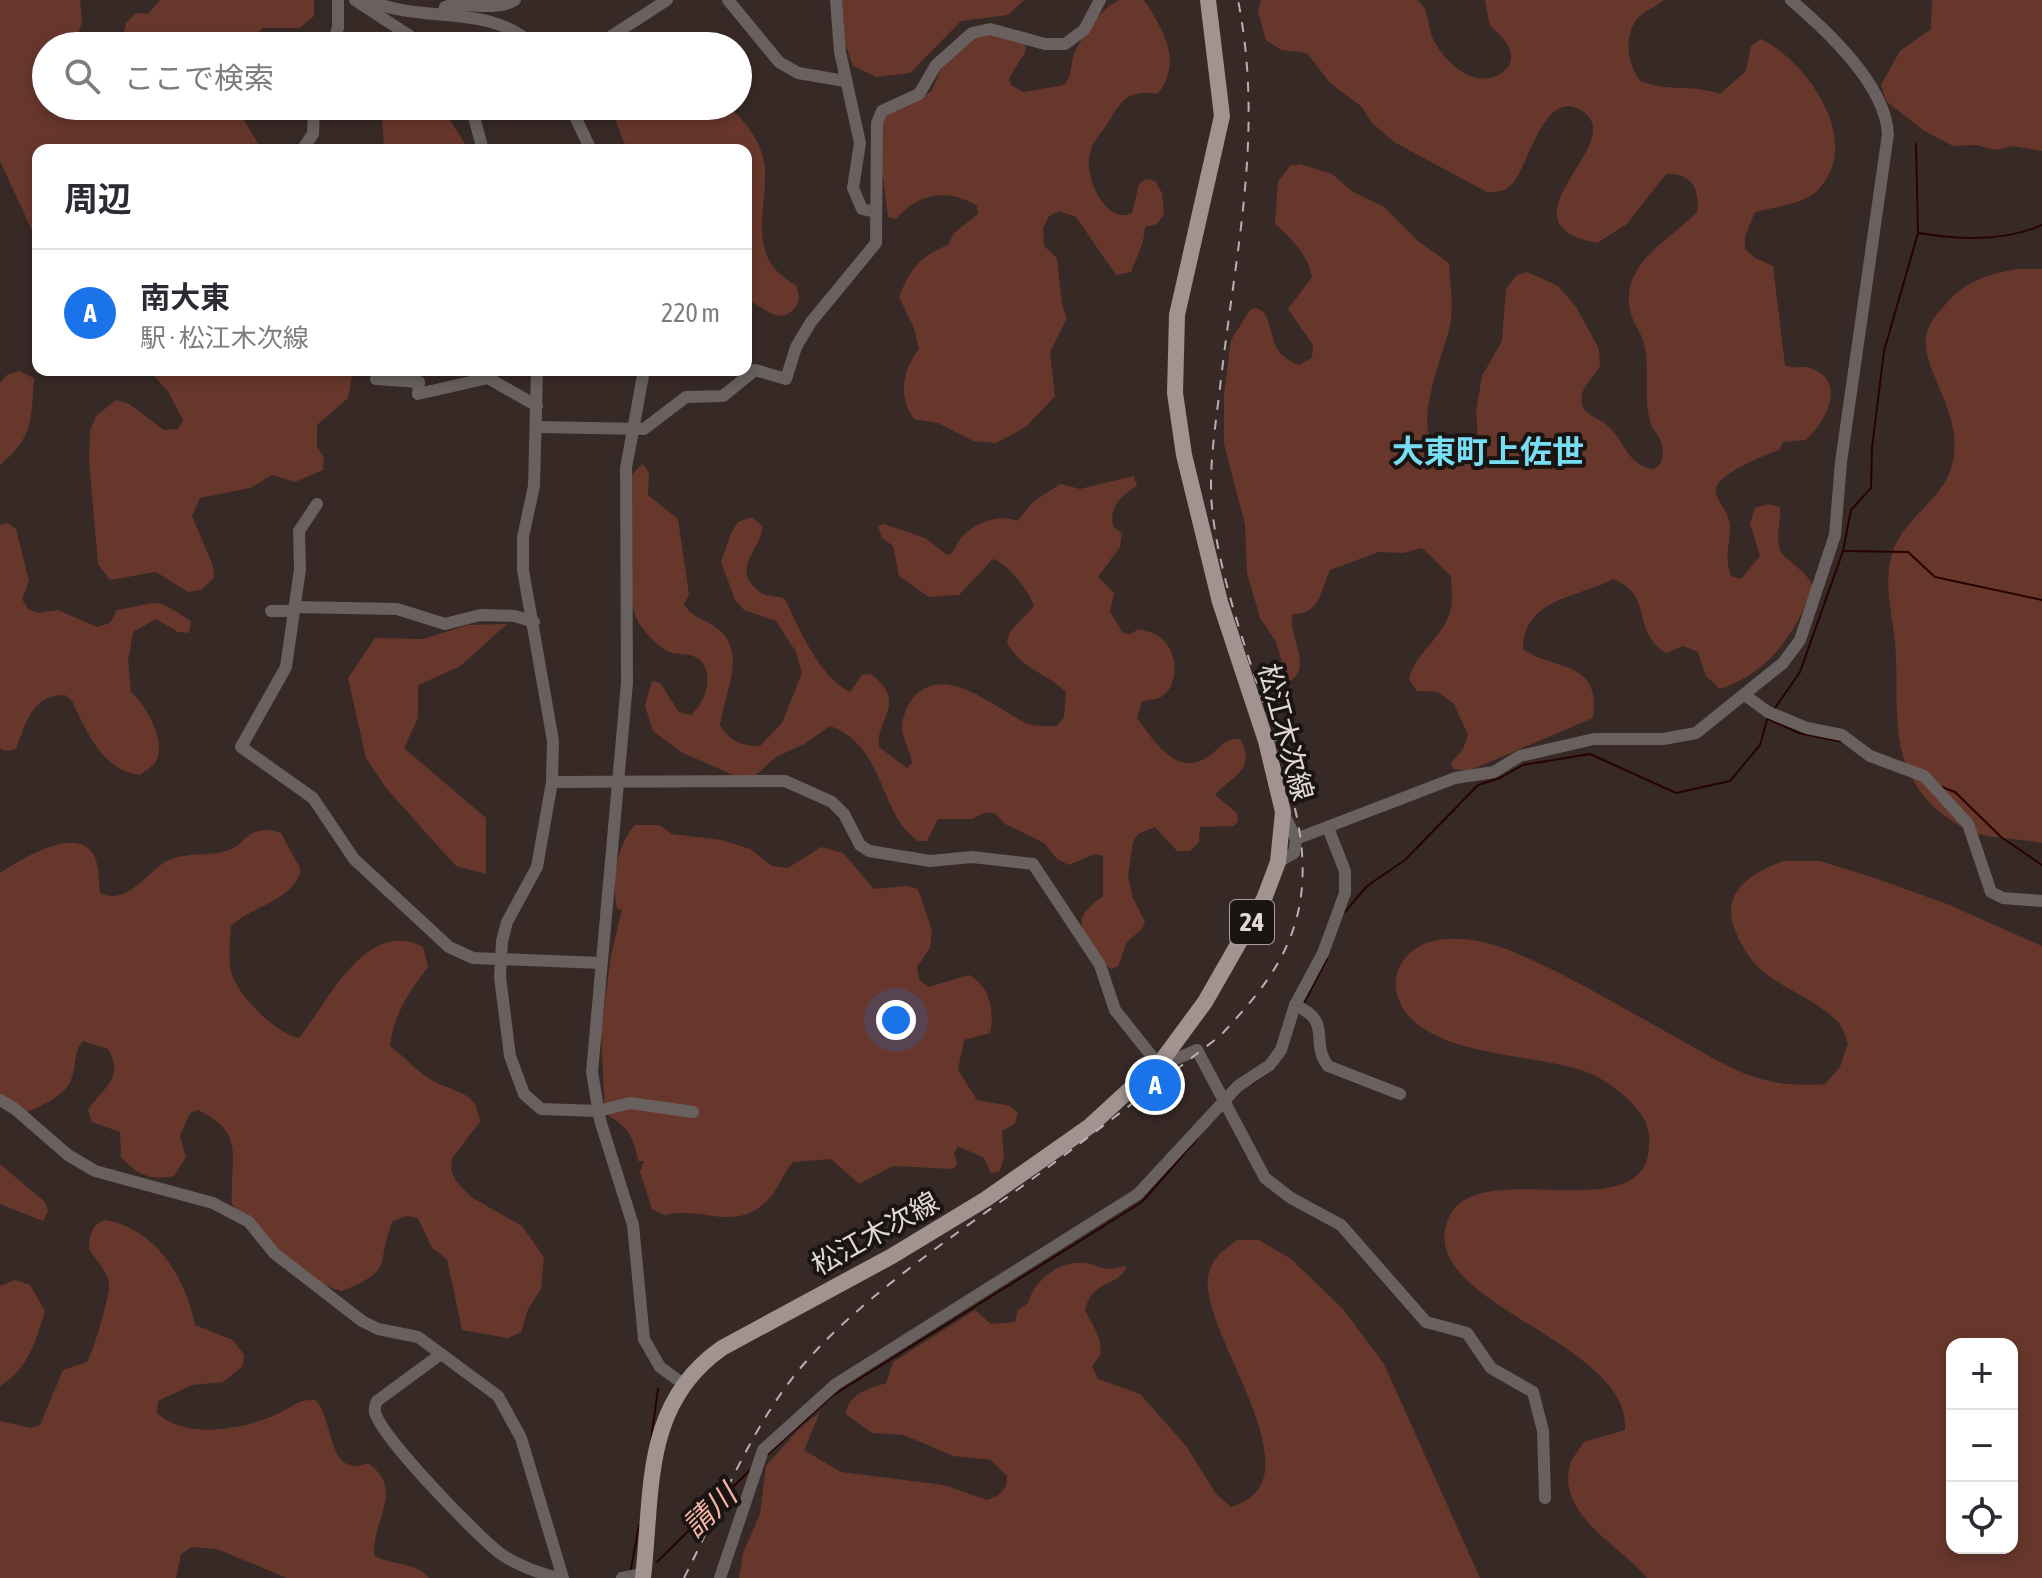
<!DOCTYPE html>
<html lang="ja">
<head>
<meta charset="utf-8">
<style>
  body { margin:0; font-family:"Asap Condensed","Noto Sans JP",sans-serif; background:#f7f7f7; color:#2b2b33 }
  .controls { position:absolute; right:24px; bottom:24px; display:grid; overflow:hidden; border-radius:16px; box-shadow:0 4px 12px #0003 }
  .controls button { width:72px; height:72px; display:grid; place-items:center; padding:0; border:0; border-bottom:2px solid #e1e1e2; background:#fff; color:#2b2b33; font:40px sans-serif }
  .you { position:absolute; left:896px; top:1020px; width:28px; height:28px; margin:-20px; border:6px solid #fff; border-radius:50%; background:#1a73e8; box-shadow:0 0 0 12px #1a73e833 }
  .badge { display:grid; place-items:center; width:52px; height:52px; border-radius:50%; background:#1a73e8; color:#fff; font-size:26px; font-weight:700 }
  .pin { position:absolute; translate:-50% -50%; border:4px solid #fff; box-shadow:0 2px 8px #0006 }
  .list { margin:0; padding:0; list-style:none }
  h2 { display:flex; justify-content:space-between; align-items:center; height:104px; margin:0; padding:0 32px; font-size:34px }
  h2 small { font-size:26px; font-weight:400; color:#7c7c81 }
  .list li { display:grid; grid-template-columns:52px 1fr auto; gap:24px; align-items:center; box-sizing:border-box; height:128px; padding:0 32px; border-top:2px solid #e1e1e2 }
  .list b { display:block; font-size:30px; white-space:nowrap }
  .list p { margin:0; font-size:26px; white-space:nowrap; color:#7c7c81 }
  .list em { font-size:26px; font-style:normal; color:#7c7c81 }
  .icon { flex:none; width:44px; height:44px; fill:none; stroke:currentColor; stroke-width:2; stroke-linecap:round; stroke-linejoin:round }
  .map { position:relative; flex:none; width:2042px; height:1578px; overflow:hidden }
  .search { position:absolute; background:#fff; box-shadow:0 4px 12px #0003; left:32px; top:32px; width:720px; height:88px; display:flex; align-items:center; gap:20px; box-sizing:border-box; padding:0 28px; border-radius:44px; color:#7c7c81; font-size:30px }
  .panel { position:absolute; background:#fff; box-shadow:0 4px 12px #0003; left:32px; top:144px; width:720px; height:232px; border-radius:16px }
  .map>svg:first-child { display:block }
</style>
</head>
<body>
<div class="map">
<svg width="2042" height="1578" viewBox="0 0 2042 1578">
  <rect width="100%" height="100%" fill="#372926"/>
  <!-- green -->
  <g fill="#68372c" fill-rule="evenodd">
    <polygon points="0,0 80,0 82,21 75,46 46,46 46,106 65,106 78,117 90,115 100,106 241,106 241,115 262,150 38,150 38,260 34,235 0,161"/>
    <polygon points="160,0 314,0 314,16 299,28 262,28 249,46 121,46 126,23 136,13 148,14"/>
    <polygon points="841,0 1024,0 1008,15 961,21 910,73 876,77 853,66 845,44"/>
    <path d="M1120 0H1143L1147 4C1165 34 1182 61 1158 94 1129 90 1123 98 1109 121 1101 134 1090 143 1089 159 1086 180 1107 226 1132 213L1139 184 1146 179 1155 181 1162 193 1164 214 1157 224 1145 227 1143 242 1131 272 1116 275 1076 217 1059 211 1049 216 1043 228 1044 246 1057 258 1062 305 1067 318 1050 352 1055 396 1026 427 996 443 973 441 938 423 914 419C898 396 902 371 919 349L914 328 899 297C910 269 920 256 948 245L954 233 978 214 977 206C949 188 917 193 896 219L888 217 877 130 887 113 931 92 943 65 976 37 990 33 1025 43 1026 51 1009 78 1011 85 1023 92 1064 85C1073 74 1070 66 1074 54 1083 35 1100 8 1120 0Z"/>
    <path d="M1261 0H1416C1430 8 1427 25 1433 39 1444 62 1476 92 1503 72 1522 57 1503 36 1490 26L1485 0H1664C1656 7 1643 11 1637 19 1623 38 1628 64 1640 81 1667 92 1693 84 1720 94L1746 71 1751 46 1761 39C1808 62 1864 142 1818 190 1805 204 1773 207 1755 212L1745 236V249L1755 258 1773 266 1785 365C1794 370 1801 365 1810 368 1848 380 1826 422 1806 440L1783 442 1780 449C1766 456 1712 474 1716 493 1719 505 1730 513 1730 527 1730 546 1724 557 1731 576L1741 579 1760 556 1750 523 1755 508 1768 504 1780 507C1781 520 1776 535 1779 547 1781 559 1805 568 1813 586 1796 633 1770 672 1720 689L1706 676 1698 652 1683 646 1666 653C1631 631 1654 595 1613 579 1581 597 1523 598 1523 649 1553 671 1602 659 1593 718L1468 771 1453 769 1451 763 1463 749 1468 735 1454 704 1438 692 1417 691 1409 679C1415 652 1445 637 1451 608 1453 599 1451 586 1451 576L1422 548 1404 553 1379 552 1330 570C1321 591 1319 615 1293 614 1286 633 1315 669 1288 682L1276 642 1260 618 1247 573 1245 524 1224 444V395L1231 340 1250 310 1256 308 1264 312C1277 338 1268 352 1299 365L1312 358 1313 345 1288 309 1312 277C1309 256 1291 238 1275 224L1278 182 1290 166 1300 164 1332 174 1353 192 1383 206 1418 241 1449 263C1450 282 1453 302 1451 320 1447 352 1388 472 1472 450L1478 440 1476 411 1482 376 1502 341 1506 289 1517 275 1527 272 1558 286 1576 307 1599 349 1600 366C1593 380 1579 387 1582 404 1584 416 1603 419 1610 428 1625 443 1629 467 1654 469L1661 463C1668 437 1653 437 1649 417 1644 393 1650 367 1644 343 1641 333 1634 324 1631 314 1618 264 1667 243 1697 212 1700 189 1692 173 1666 174L1627 224 1597 243C1488 222 1642 136 1576 108 1541 94 1527 173 1510 186 1503 192 1496 192 1487 192L1394 142 1371 122 1362 107 1330 83 1307 53 1281 50 1266 40 1258 12Z"/>
    <polygon points="1932,0 2042,0 2042,151 2013,146 1995,150 1976,145 1953,146 1923,130 1886,101 1881,85 1900,51 1931,29"/>
    <polygon points="621,40 656,41 668,46 611,46"/>
    <polygon points="391,106 441,106 469,150 384,150 382,116"/>
    <path d="M610 106H728C746 122 763 143 765 169 767 214 745 258 796 285 799 295 801 302 793 310 777 326 763 305 746 300V150H627Z"/>
    <path d="M2017 269H2042V843C2022 839 2002 839 1982 835 1965 831 1953 822 1940 812 1889 769 1898 716 1896 656 1895 622 1882 587 1892 554 1902 518 1943 501 1952 465 1966 415 1921 371 1926 337 1928 324 1936 315 1944 306 1963 282 1989 274 2017 269Z"/>
    <polygon points="149,370 345,370 352,377 348,398 317,425 317,447 324,458 323,470 295,482 272,475 250,488 200,498 192,516 213,566 214,578 201,590 188,592 156,572 110,580 98,564 89,460 90,431 96,416 116,400 129,404 164,430 178,429 183,420 169,393"/>
    <path d="M19 371 34 378C31 419 34 437 0 465V383L7 375Z"/>
    <path d="M643 464 649 472 648 495 678 519 689 594 684 604C691 617 702 618 714 626 750 649 724 694 720 725 730 741 741 746 760 746L782 723 802 673 796 652 776 621 744 610 735 600 721 562 731 533 738 522 752 517 762 526C763 549 728 568 760 592 768 598 777 595 785 599 799 628 819 677 850 692L862 675 871 674C909 704 875 718 879 747L907 768 912 763C911 751 902 740 902 727 902 718 907 705 913 698 944 661 996 709 1026 723 1034 727 1047 726 1057 726L1064 717 1066 692C1047 673 1019 668 1007 642L1010 632 1034 606C1029 591 1007 563 993 559L959 595 929 597 899 576 893 546 882 538 878 526 884 524 925 538 947 555C956 552 954 548 959 541 971 524 998 513 1017 521L1033 502 1060 484 1080 489 1134 476 1137 486C1121 496 1109 506 1113 526L1122 534 1120 547 1098 577 1114 593 1110 612 1123 633 1131 634 1138 629C1144 631 1152 632 1157 635 1177 646 1182 683 1161 697 1157 700 1148 700 1142 701L1137 718C1157 745 1180 782 1214 752 1223 744 1227 738 1240 739 1257 770 1233 775 1215 795L1237 813 1238 821 1234 826 1200 827 1199 842 1190 851H1177L1155 827 1138 834 1133 842 1128 876 1133 898 1145 922 1142 929 1127 942 1118 966 1111 969C1099 960 1074 929 1084 914 1088 907 1097 901 1103 896V856L1095 854 1069 865 1057 859 1044 843 1005 824 996 814 986 812 972 819H938L927 841H918C878 814 886 746 830 726L804 744 776 757 756 775 740 778 683 753 653 731 645 706 652 681 660 683 679 712 691 715C705 703 715 675 700 660 690 651 675 657 665 650 655 644 640 627 636 617 624 583 629 524 628 487L632 474Z"/>
    <path d="M8 523 16 529 29 581 22 599 28 609 39 613 58 610 97 627 110 623 117 610C162 603 150 595 191 621L189 633 178 632 156 619 133 632 128 661 131 692C146 706 168 742 155 763 152 767 145 771 140 775 102 770 87 732 72 701L65 695C31 695 26 724 16 749L5 751 0 748V525Z"/>
    <polygon points="507,624 459,667 418,685 418,718 404,748 486,818 486,874 456,866 386,788 366,758 348,678 375,638 423,639 468,625"/>
    <path d="M635 825H659L672 834 722 840 750 849 772 866 788 868 821 847 843 853 874 889 907 886 918 889 932 931 930 948 917 967 919 979 928 987 969 975C990 986 995 1012 990 1033L964 1040 958 1070 977 1100 1010 1106 1018 1113 1015 1124 1002 1131 1004 1159 999 1172 991 1173 984 1158 958 1146 954 1154 957 1163 953 1169 893 1166 859 1184 831 1159 793 1162C784 1172 780 1185 772 1195 739 1236 705 1205 665 1215L652 1209 640 1172 644 1161H638C635 1138 626 1124 605 1114L601 1032 611 955 622 910 617 908C610 881 617 845 635 825Z"/>
    <path d="M271 830 281 833 301 870C292 902 253 905 231 926 230 941 228 958 231 972 238 996 275 1033 299 1038 328 1002 366 917 423 947L428 967C410 990 393 1016 390 1046 405 1057 420 1075 437 1083 460 1094 477 1092 480 1122L452 1158 451 1170 456 1181 471 1197 522 1226 544 1257 541 1289 528 1309 521 1332 508 1338 462 1330 447 1259 432 1248 418 1218 407 1216 393 1221C374 1263 398 1269 342 1291 296 1280 268 1233 232 1205 229 1159 248 1134 198 1110L190 1113 180 1136 186 1157 174 1176C150 1181 138 1175 121 1157L120 1132 92 1122 88 1110C104 1086 125 1078 108 1049L83 1041C73 1053 77 1063 72 1077 66 1098 36 1108 17 1116L0 1105V873C20 860 82 820 96 860 99 870 99 883 100 893 125 905 144 877 162 864 182 850 208 858 229 850 248 843 240 831 271 830Z"/>
    <path d="M1783 861H1820L1869 876 1947 904 2042 946V1578H1647C1621 1546 1560 1517 1569 1469 1570 1460 1579 1450 1584 1442L1625 1430C1632 1340 1410 1303 1449 1217 1478 1154 1644 1231 1649 1148 1650 1137 1649 1126 1642 1116 1631 1098 1604 1078 1584 1071 1532 1052 1409 1058 1396 990 1393 971 1405 954 1420 946 1445 933 1481 940 1506 949 1567 973 1622 1008 1679 1039 1706 1054 1735 1073 1765 1080 1784 1085 1805 1085 1825 1084L1840 1067 1848 1043C1845 1036 1842 1026 1837 1021 1818 1002 1790 991 1769 976 1756 967 1748 956 1741 943 1716 899 1741 877 1783 861ZM1952 1344H2012V1548H1952Z"/>
    <polygon points="0,1164 45,1202 48,1211 43,1221 0,1204"/>
    <path d="M106 1220C157 1230 185 1277 195 1325L233 1340 244 1355 243 1366 223 1382 192 1385 158 1401 157 1413C187 1441 248 1429 281 1412 295 1405 299 1399 315 1400 335 1418 326 1480 368 1463 406 1491 372 1518 374 1555 390 1566 416 1561 429 1578H287L217 1549 192 1547 181 1554 176 1578H0V1421L31 1428 40 1425 63 1370 87 1362C94 1350 111 1293 109 1282 107 1271 95 1259 89 1249 90 1235 91 1224 106 1220Z"/>
    <path d="M1237 1240H1259L1291 1259 1343 1309 1384 1364 1480 1578H739L743 1553 760 1514 766 1466 797 1431 820 1412 804 1450 841 1472 944 1485 987 1500 999 1495 1006 1486 1007 1476 991 1460 953 1456 904 1435 872 1433 846 1414C848 1393 869 1389 886 1383L893 1362 975 1310 991 1324 1015 1322 1018 1310 1028 1303C1035 1279 1059 1261 1085 1263 1094 1264 1101 1269 1109 1269 1116 1269 1121 1266 1127 1266 1117 1289 1093 1278 1085 1310 1093 1327 1101 1334 1101 1354L1092 1366 1098 1379 1140 1394 1186 1446 1216 1494 1231 1507C1326 1480 1193 1327 1209 1272 1213 1257 1225 1249 1237 1240Z"/>
    <path d="M15 1280 30 1285 45 1311C36 1340 28 1370 0 1386V1286Z"/>
  </g>
  <g fill="none" stroke-linecap="round" stroke-linejoin="round">
    <!-- stream -->
    <g stroke="#270300" stroke-width="2">
      <path d="M1919 233C1960 240 2004 242 2042 225"/>
      <polyline points="1844,551 1908,552 1935,577 2042,600"/>
      <polyline points="1775,708 1800,672 1843,551 1851,510 1871,488 1872,448 1884,351 1918,233 1916,144"/>
      <polyline points="1768,719 1799,733 1842,742"/>
      <polyline points="1942,787 1955,792 2001,837 2042,865"/>
      <polyline points="1345,912 1367,886 1405,860 1478,785 1500,778 1523,765 1590,754 1676,793 1730,781 1760,745 1768,716"/>
      <polyline points="1304,1003 1327,959"/>
      <polyline points="1252,1084 1276,1067"/>
      <polyline points="651,1440 658,1389"/>
      <polyline points="767,1455 832,1396 1142,1202 1197,1139"/>
      <polyline points="657,1562 750,1470"/>
      <polyline points="631,1569 639,1525"/>
    </g>
    <!-- minor -->
    <g stroke="#68615f" stroke-width="12">
      <polyline points="355,0 419,42 436,40"/>
      <path d="M369 0C422 25 489 2 534 46"/>
      <polyline points="728,0 779,62 798,73 845,81"/>
      <polyline points="836,0 840,52 860,143 853,188 862,209 876,212"/>
      <path d="M444 15 445 7C463 0 494 13 515 0"/>
      <polyline points="331,46 338,28 338,0"/>
      <polyline points="596,46 667,0"/>
      <polyline points="471,106 483,150"/>
      <polyline points="570,106 591,150"/>
      <polyline points="302,150 313,134 314,106"/>
      <polyline points="394,370 376,379 419,382 418,394 488,378 537,406"/>
      <polyline points="537,370 534,486 523,537 523,570 553,741 552,782 537,867 507,922 502,941 500,977 510,1056 524,1094 541,1109 598,1111 630,1103 693,1112"/>
      <polyline points="644,370 626,468 627,683 592,1072 600,1120 633,1225 644,1339 660,1367 682,1383"/>
      <polyline points="537,427 644,429 686,397 723,396 755,370 786,379 796,347 811,322 876,243 877,123 882,111 919,94 936,65 972,33 990,29 1045,44 1065,44 1084,30 1100,0"/>
      <polyline points="317,504 299,531 300,569 286,667 241,747 313,798 354,859 449,947 473,958 601,963"/>
      <polyline points="295,607 397,609 445,624 480,615 515,616 534,622"/>
      <polyline points="271,611 294,611"/>
      <polyline points="1746,696 1768,712 1807,728 1842,735 1870,756 1924,776 1968,824 1991,892 2003,898 2042,901"/>
      <polyline points="552,782 785,781 832,802 844,814 860,845 869,851 930,861 972,857 1033,864 1100,965 1115,1010 1158,1064"/>
      <path d="M1283 812 1296 839 1455 778 1494 772 1520 756 1594 739H1663L1696 733 1783 663 1800 640 1835 535 1841 462 1888 134C1885 84 1827 31 1791 0"/>
      <polyline points="1278,862 1294,853 1296,839"/>
      <path d="M1295 1005C1334 1022 1309 1041 1328 1066L1400 1094"/>
      <polyline points="1163,1059 1171,1061 1197,1050 1265,1178 1291,1198 1341,1225 1426,1322 1467,1333 1491,1368 1533,1392 1543,1431 1545,1498"/>
      <polyline points="0,1100 15,1109 68,1155 95,1171 213,1203 249,1222 274,1253 362,1321 378,1329 418,1337 498,1396 521,1438 563,1578"/>
      <path d="M441 1354 377 1401C375 1406 374 1407 375 1412 381 1437 478 1537 501 1554 517 1565 539 1573 558 1578"/>
      <polyline points="622,1578 643,1574"/>
      <polyline points="720,1578 763,1450 836,1384 1138,1194 1238,1086 1270,1065 1281,1050 1295,1005 1323,953 1345,893 1345,871 1328,828"/>
    </g>
    <!-- major -->
    <path stroke="#a29390" stroke-width="16" d="M643 1578C653 1490 642 1404 722 1348L892 1256 986 1199 1090 1126 1163 1059 1205 1002 1264 899 1278 862 1283 812 1266 741 1220 602 1184 455 1175 393 1177 315 1222 116 1208 0"/>
    <!-- rail -->
    <path stroke="#bab0ae" stroke-width="2" stroke-dasharray="10 10" stroke-linecap="butt" d="M684 1578C719 1509 749 1431 798 1371 853 1304 946 1241 1017 1190 1086 1140 1152 1088 1220 1036 1262 991 1297 950 1302 886 1306 834 1290 788 1275 739 1253 667 1223 592 1213 517 1207 472 1216 424 1221 379 1236 249 1264 131 1238 0"/>
  </g>
  <g text-anchor="middle" stroke-width="8" stroke-linejoin="round" paint-order="stroke">
    <!-- shield labels -->
    <rect fill="#1a1412" stroke="#a69e9c" stroke-width="2" x="1230" y="900" width="44" height="44" rx="6"/>
    <g font-size="26" font-weight="bold" fill="#e2d9d7">
      <text x="1252" y="931">24</text>
    </g>
    <!-- street labels -->
    <g font-size="28" fill="#e2d9d7" stroke="#1a1412">
      <text transform="translate(1286 732) rotate(75)" y="10">松江木次線</text>
      <text transform="translate(875 1233) rotate(-29)" y="10">松江木次線</text>
    </g>
    <!-- water labels -->
    <g font-size="30" font-style="italic" fill="#f8b5a5" stroke="#1a1412">
      <text transform="translate(710 1511) rotate(-44)" y="10">請川</text>
    </g>
    <!-- quarter labels -->
    <g font-size="32" font-weight="bold" fill="#77ddf3" stroke="#1a1412">
      <text x="1488" y="463">大東町上佐世</text>
    </g>
  </g>
</svg>
<div class="controls">
<button>+</button>
<button>−</button>
<button><svg class="icon" aria-label="locate" viewBox="0 0 24 24"><circle cx="12" cy="12" r="6"/><path d="M12 2v4M12 18v4M2 12h4M18 12h4"/></svg></button>
</div>
<div class="you"></div>
<div class="pin badge" style="left:1155px;top:1085px">A</div>
<div class="search"><svg class="icon" aria-label="search" viewBox="0 0 24 24"><circle cx="10" cy="10" r="6"/><path d="M15 15l6 6"/></svg>ここで検索</div>
<section class="panel">
<h2>周辺<small></small></h2>
<ul class="list">
<li><span class="badge">A</span><div><b>南大東</b><p>駅 · 松江木次線</p></div><em>220 m</em></li>
</ul>
</section>
</div>
</body>
</html>
